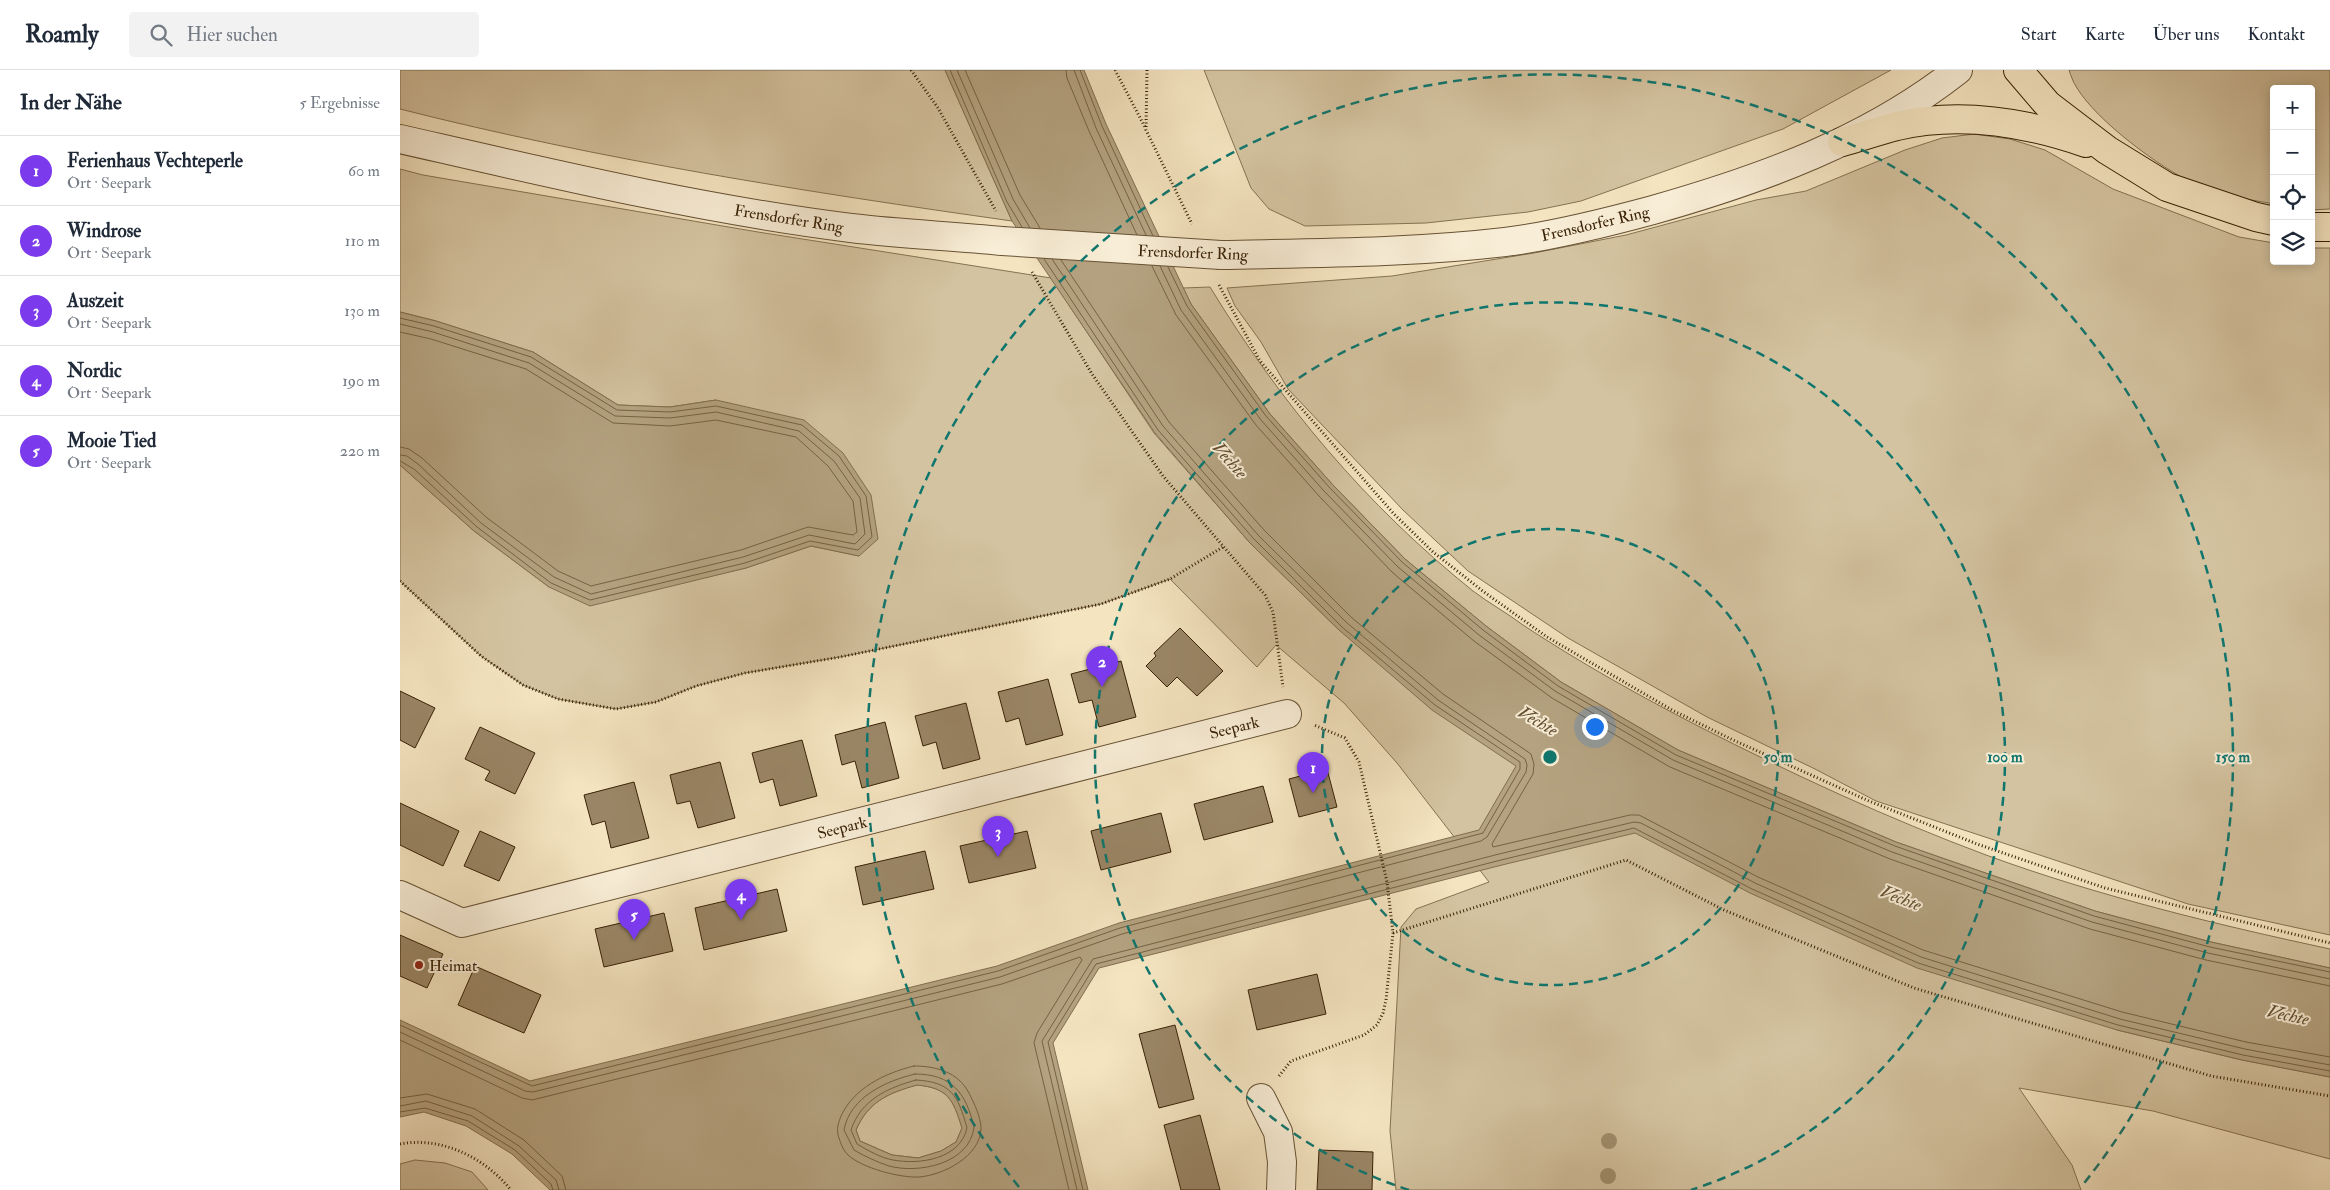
<!DOCTYPE html>
<html lang="de">
<head>
<meta charset="utf-8">
<style>
  body { margin:0; font-family:"IM FELL Double Pica",serif; background:#f2f2f3; color:#1f2937 }
  .controls { position:absolute; right:15px; top:15px; display:grid; overflow:hidden; border-radius:5px; box-shadow:0 2px 12px #0003 }
  .controls button { width:45px; height:45px; display:grid; place-items:center; padding:0; border:0; border-bottom:1px solid #e0e1e3; background:#fff; color:#1f2937; font:25px sans-serif }
  .you { position:absolute; left:1194px; top:656px; width:18px; height:18px; margin:-12px; border:4px solid #fff; border-radius:50%; background:#1a73e8; box-shadow:0 0 0 8px #1a73e833 }
  .badge { display:grid; place-items:center; width:32px; height:32px; border-radius:50%; background:#7c3aed; color:#fff; font-size:16px; font-weight:700 }
  .pin { position:absolute; translate:-50% -41px; filter:drop-shadow(0 1px 2px #0008) }
  .pin::after { content:''; position:absolute; top:26px; width:18px; height:15px; background:inherit; clip-path:polygon(0 0,100% 0,50% 100%) }
  .list { margin:0; padding:0; list-style:none }
  h2 { display:flex; justify-content:space-between; align-items:center; height:65px; margin:0; padding:0 20px; font-size:21px }
  h2 small { font-size:16px; font-weight:400; color:#747a83 }
  .list li { display:grid; grid-template-columns:32px 1fr auto; gap:15px; align-items:center; box-sizing:border-box; height:70px; padding:0 20px; border-top:1px solid #e0e1e3 }
  .list b { display:block; font-size:19px; white-space:nowrap }
  .list p { margin:0; font-size:16px; white-space:nowrap; color:#747a83 }
  .list em { font-size:16px; font-style:normal; color:#747a83 }
  .icon { flex:none; width:28px; height:28px; fill:none; stroke:currentColor; stroke-width:2; stroke-linecap:round; stroke-linejoin:round }
  .map { position:relative; flex:none; width:1930px; height:1120px; overflow:hidden }
  header { display:flex; align-items:center; gap:30px; box-sizing:border-box; height:70px; padding:0 25px; background:#fff; border-bottom:1px solid #e0e1e3 }
  header strong { font-size:24px }
  nav { display:flex; gap:28px; margin-inline-start:auto; font-size:18px }
  .search { width:350px; height:45px; background:#f2f2f3; display:flex; align-items:center; gap:12px; box-sizing:border-box; padding:0 18px; border-radius:5px; color:#747a83; font-size:19px }
  main { display:flex }
  aside { flex:1; background:#fff }
  .map>svg:first-child { display:block }
</style>
</head>
<body>
<header>
<strong>Roamly</strong>
<div class="search"><svg class="icon" aria-label="search" viewBox="0 0 24 24"><circle cx="10" cy="10" r="6"/><path d="M15 15l6 6"/></svg>Hier suchen</div>
<nav><a>Start</a><a>Karte</a><a>Über uns</a><a>Kontakt</a></nav>
</header>
<main>
<aside>
<h2>In der Nähe<small>5 Ergebnisse</small></h2>
<ul class="list">
<li><span class="badge">1</span><div><b>Ferienhaus Vechteperle</b><p>Ort · Seepark</p></div><em>60 m</em></li>
<li><span class="badge">2</span><div><b>Windrose</b><p>Ort · Seepark</p></div><em>110 m</em></li>
<li><span class="badge">3</span><div><b>Auszeit</b><p>Ort · Seepark</p></div><em>130 m</em></li>
<li><span class="badge">4</span><div><b>Nordic</b><p>Ort · Seepark</p></div><em>190 m</em></li>
<li><span class="badge">5</span><div><b>Mooie Tied</b><p>Ort · Seepark</p></div><em>220 m</em></li>
</ul>
</aside>
<div class="map">
<svg width="1930" height="1120" viewBox="0 0 1930 1120">
  <rect width="100%" height="100%" fill="#f4e4c0"/>
  <filter id="stains"><feTurbulence type="fractalNoise" baseFrequency=".004" numOctaves="4"/><feColorMatrix values="0 0 0 0 .2 0 0 0 0 .09 0 0 0 0 .02 0 0 0 .5 -.17"/></filter>
  <radialGradient id="worn" r=".72"><stop offset=".6" stop-color="#630" stop-opacity="0"/><stop offset="1" stop-color="#630" stop-opacity=".3"/></radialGradient>
  <!-- green -->
  <g fill="#d4c3a0" stroke="#867252">
    <path d="M0 0H545L612 151C407 122 201 90 0 39Z"/>
    <polygon points="804,0 1491,0 1383,59 1181,131 1128,142 1026,153 905,156 869,139 851,118"/>
    <path d="M1669 0H1930V139L1911 140V19H1874V134C1848 129 1819 126 1795 114 1760 98 1697 51 1677 18 1673 12 1671 6 1669 0Z"/>
    <polygon points="1574,64 1610,69 1645,80 1713,119 1839,167 1874,173 1874,191 1911,191 1911,178 1930,178 1930,865 1788,834 1476,731 1415,699 1307,647 1168,568 1068,501 1003,440 888,319 861,272 835,236 827,218 992,206 1134,183 1226,165 1356,130 1406,121 1505,80 1542,68"/>
    <polygon points="0,99 23,105 358,162 651,208 754,363 850,473 939,560 1717,960 1842,990 1930,1007 1930,1089 1753,1041 1619,1018 1672,1095 1681,1120 996,1120 990,1061 1001,857 1016,839 1089,812 997,693 944,633 876,575 857,597 770,509 701,534 440,587 345,603 296,616 256,632 216,639 158,629 123,615 81,586 0,511 0,395 74,461 149,517 275,514 346,498 411,476 459,486 316,330 270,337 218,335 133,282 36,251 0,242"/>
    <path d="M810 217C882 335 965 434 1073 521 1089 533 1107 543 1123 555 1179 592 1238 625 1298 656 1392 704 1487 748 1586 785 1698 826 1814 854 1930 879V898L1811 872 1695 841 1496 772 1278 680 1161 612 1086 556 1005 489 932 414 870 344 791 234 783 218Z"/>
    <path d="M517 1015C548 1018 553 1029 562 1058L556 1072 541 1081 518 1088 492 1085 460 1071 456 1060C468 1032 488 1023 517 1015Z"/>
    <polygon points="15,1090 45,1093 72,1102 88,1120 0,1120 0,1094"/>
  </g>
  <!-- water -->
  <g fill="#b4a280" stroke="#826e4f" fill-rule="evenodd">
    <path d="M545 0H684L706 54 791 234 870 344 932 414 1005 489 1086 556 1161 612 1278 680 1496 772 1695 841 1811 872 1930 898V1007L1842 990 1717 960 1517 898 1350 823 1235 763 1102 795 699 898 653 973 688 1120H150L112 1084 66 1056 24 1042 0 1047V950L130 1011 597 896 719 853 1079 760 1116 696 1032 640 939 560 850 473 755 363 612 151ZM517 1015C548 1018 553 1029 562 1058L556 1072 541 1081 518 1088 492 1085 460 1071 456 1060C468 1032 488 1023 517 1015Z"/>
    <polygon points="0,242 36,251 133,282 218,335 270,337 316,330 404,350 443,383 471,425 478,469 459,486 411,476 346,498 190,536 149,517 74,461 0,395"/>
  </g>
  <g fill="none" stroke-linecap="round" stroke-linejoin="round">
    <!-- shore -->
    <g stroke="#766242" stroke-width="1">
      <polyline points="550,0 607,132 622,157"/>
      <polyline points="557,0 613,129 630,158"/>
      <polyline points="565,0 620,125 640,158"/>
      <polyline points="666,0 667,8 689,61 737,165"/>
      <polyline points="674,0 696,58 746,165"/>
      <polyline points="680,0 702,56 753,166"/>
      <polyline points="661,190 769,352 864,460 951,547 1043,624 1131,684 1134,694 1133,704 1092,774 1093,777 1230,745 1239,745 1358,807 1523,880 1722,942 1846,972 1930,987"/>
      <polyline points="752,196 776,245 856,355 919,426 993,503 1074,571 1152,628 1270,697 1490,789 1690,859 1806,890 1930,916"/>
      <polyline points="760,196 781,240 861,350 924,421 998,497 1079,565 1155,621 1273,690 1492,782 1692,852 1808,883 1930,909"/>
      <polyline points="768,197 787,236 866,346 929,417 1002,492 1083,560 1158,616 1276,685 1495,776 1694,846 1810,877 1930,902"/>
      <polyline points="0,248 34,256 131,287 217,340 270,342 316,336 402,355 439,386 466,426 472,467 458,480 410,471 345,493 190,530 151,513 77,457 14,399 0,391"/>
      <polyline points="0,254 33,262 129,293 215,346 270,348 316,342 399,361 434,391 460,428 465,464 455,474 409,465 343,487 191,524 154,507 81,453 18,394 7,386 0,385"/>
      <polyline points="0,262 31,269 126,299 213,353 270,356 316,350 396,367 428,396 453,431 457,462 453,465 408,457 341,480 191,516 158,501 86,447 22,388 9,379 0,377"/>
      <polyline points="0,955 132,1016 598,901 720,858 1083,763 1120,699 1120,692 1035,635 942,557 854,469 758,360 644,189"/>
      <polyline points="0,962 125,1021 133,1022 600,907 722,864 1081,771 1087,767 1126,702 1127,695 1125,689 1038,630 946,552 858,465 763,356 652,189"/>
      <polyline points="0,970 122,1028 132,1030 602,914 680,887 682,890 637,963 634,973 669,1120"/>
      <path d="M514 996C536 996 558 1002 569 1023 574 1033 581 1047 581 1059 580 1086 544 1105 519 1107 500 1108 462 1098 448 1085 443 1080 441 1074 439 1068 436 1060 438 1054 441 1046 454 1018 485 1003 514 996Z"/>
      <path d="M515 1004C552 1004 566 1023 574 1057 570 1094 518 1104 489 1096 477 1092 464 1086 454 1080L444 1060C450 1027 486 1011 515 1004Z"/>
      <path d="M516 1010C551 1012 558 1025 567 1058 560 1089 520 1095 493 1090 481 1088 467 1080 457 1074L451 1060C461 1030 487 1018 516 1010Z"/>
      <polyline points="0,1028 27,1024 75,1039 124,1070 162,1106 166,1120"/>
      <polyline points="0,1036 26,1031 72,1046 119,1076 156,1110 159,1120"/>
      <polyline points="0,1042 25,1038 68,1051 115,1080 151,1114 153,1120"/>
      <polyline points="677,1120 642,971 693,889 1099,784 1234,752 1241,753 1355,813 1521,887 1720,949 1845,979 1930,995"/>
      <polyline points="683,1120 648,972 696,894 1101,790 1234,758 1352,819 1518,893 1718,955 1843,985 1930,1001"/>
    </g>
  </g>
  <!-- building -->
  <g fill="#9a8666" stroke="#382105">
    <polygon points="780,558 823,601 797,626 777,607 767,617 746,596 756,586 754,583"/>
    <polygon points="721,591 736,647 699,657 692,630 679,633 671,604"/>
    <polygon points="648,609 663,665 626,675 619,648 606,652 598,622"/>
    <polygon points="0,621 35,638 15,678 0,670"/>
    <polygon points="566,633 580,689 543,699 536,672 523,676 515,646"/>
    <polygon points="485,652 499,708 462,718 455,691 442,695 435,665"/>
    <polygon points="80,657 135,683 115,724 85,710 90,701 65,689"/>
    <polygon points="402,670 417,726 380,736 373,709 360,713 352,683"/>
    <polygon points="320,692 335,748 298,758 290,731 277,734 270,705"/>
    <polygon points="927,699 937,737 899,747 889,709"/>
    <polygon points="234,712 249,768 211,778 205,751 192,755 184,725"/>
    <polygon points="863,716 873,752 804,770 794,734"/>
    <polygon points="0,733 59,761 43,796 0,775"/>
    <polygon points="761,743 771,782 701,800 691,761"/>
    <polygon points="80,761 115,777 99,811 64,796"/>
    <polygon points="627,761 636,798 569,813 560,776"/>
    <polygon points="525,781 534,819 463,835 455,797"/>
    <polygon points="377,819 387,861 304,880 295,838"/>
    <polygon points="264,843 273,881 204,897 195,859"/>
    <polygon points="0,865 43,884 27,918 0,906"/>
    <polygon points="75,896 141,925 124,963 58,935"/>
    <polygon points="917,904 926,944 857,960 848,920"/>
    <polygon points="775,955 794,1029 759,1038 739,964"/>
    <polygon points="800,1045 820,1120 781,1120 764,1055"/>
    <polygon points="919,1080 973,1082 972,1120 917,1120"/>
  </g>
  <g fill="none" stroke-linecap="round" stroke-linejoin="round">
    <defs>
      <g id="minor">
        <path d="M0 69C149 103 299 139 451 158 501 164 551 166 602 171"/>
        <path d="M821 185C916 183 1011 183 1105 172 1154 166 1205 153 1253 140 1362 109 1468 71 1558 0"/>
        <polyline points="0,825 62,853 887,644"/>
        <polyline points="861,1028 878,1062 882,1092 881,1120"/>
      </g>
      <g id="major">
        <polyline points="1618,0 1648,35 1707,80 1767,117 1856,147 1874,151"/>
        <path d="M1442 72C1460 67 1478 61 1497 56 1561 41 1625 52 1686 73"/>
        <polyline points="1911,157 1930,157"/>
      </g>
    </defs>
    <!-- minor casing -->
    <use href="#minor" stroke="#675234" stroke-width="30"/>
    <!-- major casing -->
    <use href="#major" stroke="#382105" stroke-width="30"/>
    <!-- path -->
    <g stroke="#382105" stroke-width="3" stroke-dasharray="1 2.5" stroke-linecap="butt">
      <polyline points="511,0 538,38 596,141"/>
      <polyline points="715,0 746,59"/>
      <polyline points="747,0 746,60 792,154"/>
      <polyline points="632,202 692,304 763,406 865,525 873,542 883,617"/>
      <polyline points="819,215 860,291 994,444 1033,482 1084,522 1147,567 1272,640 1333,670 1469,731 1577,774 1705,818 1930,873"/>
      <polyline points="0,511 81,586 123,615 158,629 216,639 256,632 296,616 345,603 440,587 701,534 770,509 823,477"/>
      <polyline points="993,863 1226,790 1324,840 1514,918 1811,1006 1930,1026"/>
      <polyline points="879,1006 891,991 964,965 977,955 983,943 986,930 993,863 987,812 959,692 945,668 914,655"/>
      <path d="M0 1074C42 1066 85 1088 111 1120"/>
    </g>
    <!-- minor -->
    <use href="#minor" stroke="#f8edd6" stroke-width="28"/>
    <!-- major -->
    <use href="#major" stroke="#f4e4c0" stroke-width="28"/>
    <defs>
      <polyline id="minor-bridge" points="602,171 821,185"/>
    </defs>
    <!-- minor-bridge casing -->
    <use href="#minor-bridge" stroke="#675234" stroke-width="30" stroke-linecap="butt"/>
    <!-- minor-bridge -->
    <use href="#minor-bridge" stroke="#f8edd6" stroke-width="28"/>
  </g>
  <!-- trees -->
  <g fill="#a28f6f">
    <circle cx="1209" cy="1071" r="8"/>
    <circle cx="1208" cy="1106" r="8"/>
  </g>
  <!-- distance rings -->
  <g fill="none" stroke="#0f766e" stroke-width="2.5" stroke-dasharray="9 6">
    <circle cx="1150" cy="687" r="228"/>
    <path d="M1009 1120A455 455 0 1 1 1291 1120"/>
    <path d="M619 1117A683 683 0 1 1 1681 1117"/>
  </g>
  <!-- markers -->
  <circle fill="#8f2418" stroke="#f8edd6" stroke-width="2" cx="19" cy="895" r="5"/>
  <g text-anchor="middle" stroke-width="4" stroke-linejoin="round" paint-order="stroke">
    <!-- street labels -->
    <g font-size="16" fill="#382105" stroke="#f8edd6">
      <text transform="translate(389 148) rotate(9)" y="6">Frensdorfer Ring</text>
      <text transform="translate(1195 153) rotate(-13)" y="6">Frensdorfer Ring</text>
      <text transform="translate(793 182) rotate(2)" y="6">Frensdorfer Ring</text>
      <text transform="translate(834 657) rotate(-14)" y="6">Seepark</text>
      <text transform="translate(442 757) rotate(-14)" y="6">Seepark</text>
    </g>
    <!-- poi labels -->
    <g font-size="16" fill="#382105" stroke="#f8edd6" text-anchor="start">
      <text x="29" y="901">Heimat</text>
    </g>
    <!-- water labels -->
    <g font-size="18" font-style="italic" fill="#634e30" stroke="#f8edd6">
      <text transform="translate(830 390) rotate(48)" y="6">Vechte</text>
      <text transform="translate(1138 651) rotate(30)" y="6">Vechte</text>
      <text transform="translate(1501 828) rotate(21)" y="6">Vechte</text>
      <text transform="translate(1888 945) rotate(12)" y="6">Vechte</text>
    </g>
  </g>
  <circle cx="1150" cy="687" r="8" fill="#0f766e" stroke="#f8edd6" stroke-width="2.5"/>
  <g font-size="15" text-anchor="middle" font-weight="bold" fill="#0f766e" stroke="#f8edd6" stroke-width="4" stroke-linejoin="round" paint-order="stroke">
    <text x="1378" y="692">50 m</text>
    <text x="1605" y="692">100 m</text>
    <text x="1833" y="692">150 m</text>
  </g>
  <rect width="100%" height="100%" filter="url(#stains)"/>
  <rect width="100%" height="100%" fill="url(#worn)"/>
</svg>
<div class="controls">
<button>+</button>
<button>−</button>
<button><svg class="icon" aria-label="locate" viewBox="0 0 24 24"><circle cx="12" cy="12" r="6"/><path d="M12 2v4M12 18v4M2 12h4M18 12h4"/></svg></button>
<button><svg class="icon" aria-label="layers" viewBox="0 0 24 24"><path d="M12 4l9 5-9 5-9-5zM3 14l9 5 9-5"/></svg></button>
</div>
<div class="you"></div>
<div class="pin badge" style="left:913px;top:723px">1</div>
<div class="pin badge" style="left:702px;top:617px">2</div>
<div class="pin badge" style="left:598px;top:787px">3</div>
<div class="pin badge" style="left:341px;top:850px">4</div>
<div class="pin badge" style="left:234px;top:870px">5</div>
</div>
</main>
</body>
</html>
